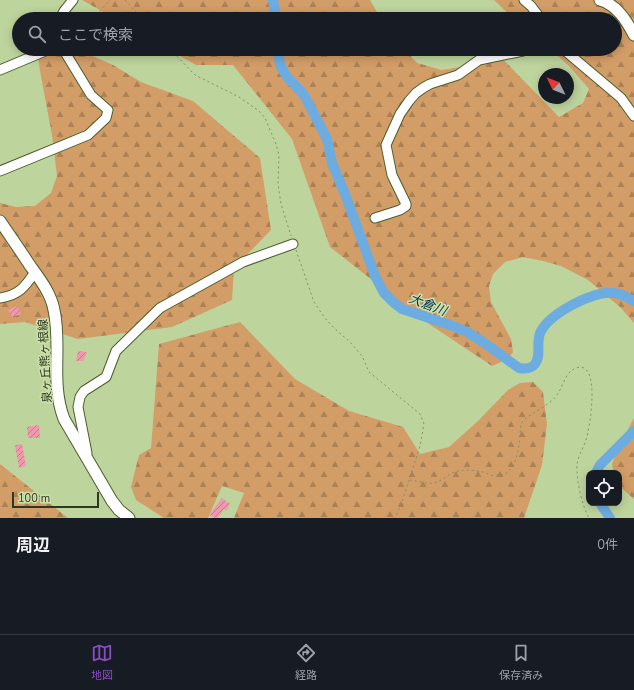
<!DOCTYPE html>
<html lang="ja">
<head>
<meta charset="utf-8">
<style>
  body { margin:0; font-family:"Nunito Sans","Noto Sans JP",sans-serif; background:#242831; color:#f1f3f6 }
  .controls { position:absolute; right:12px; bottom:12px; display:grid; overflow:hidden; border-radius:8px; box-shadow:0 2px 10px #0003 }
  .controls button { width:36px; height:36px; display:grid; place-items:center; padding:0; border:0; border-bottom:1px solid #363941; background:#171b24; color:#f1f3f6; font:20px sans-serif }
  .compass { position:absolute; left:538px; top:68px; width:36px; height:36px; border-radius:50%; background:#171b24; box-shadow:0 2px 10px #0003; rotate:313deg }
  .scale { position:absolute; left:12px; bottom:10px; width:87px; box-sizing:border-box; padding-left:4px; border:2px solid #2e3721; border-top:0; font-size:11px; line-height:14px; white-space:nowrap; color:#2e3721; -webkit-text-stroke:3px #cbe1a9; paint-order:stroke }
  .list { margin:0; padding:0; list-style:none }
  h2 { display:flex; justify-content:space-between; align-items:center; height:52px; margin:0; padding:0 16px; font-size:17px }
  h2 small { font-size:13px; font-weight:400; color:#9ea1a6 }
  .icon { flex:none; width:22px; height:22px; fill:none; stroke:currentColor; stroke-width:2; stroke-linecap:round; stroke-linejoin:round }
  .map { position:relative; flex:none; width:634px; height:518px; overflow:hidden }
  .search { position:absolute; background:#171b24; box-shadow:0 2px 10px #0003; left:12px; right:12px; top:12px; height:44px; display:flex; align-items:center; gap:10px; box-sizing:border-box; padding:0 14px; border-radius:22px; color:#9ea1a6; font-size:15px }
  .sheet { height:116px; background:#171b24 }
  nav { display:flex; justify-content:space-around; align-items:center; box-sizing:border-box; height:56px; border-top:1px solid #363941; background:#171b24; font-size:11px; color:#9ea1a6 }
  nav a { display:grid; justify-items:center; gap:2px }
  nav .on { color:#8a4cc2 }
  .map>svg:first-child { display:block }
</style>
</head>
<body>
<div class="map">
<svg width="634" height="518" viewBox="0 0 634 518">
  <defs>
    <pattern id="forest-firs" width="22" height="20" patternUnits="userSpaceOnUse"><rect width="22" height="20" fill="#d39d67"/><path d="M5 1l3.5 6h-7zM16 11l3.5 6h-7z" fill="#ac8154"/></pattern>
    <pattern id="building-hatch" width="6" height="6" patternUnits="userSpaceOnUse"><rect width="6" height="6" fill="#ed9aac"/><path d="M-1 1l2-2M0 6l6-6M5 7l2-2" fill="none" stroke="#c07e8c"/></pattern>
  </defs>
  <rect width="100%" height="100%" fill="#bed49d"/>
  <!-- forest -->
  <g fill="url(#forest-firs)">
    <polygon points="82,0 370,0 381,19 116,19"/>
    <polygon points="494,0 634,0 634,323 620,307 588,280 561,266 543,261 523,257 505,262 493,274 489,286 491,302 511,339 513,352 508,359 492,366 423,320 330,247 292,139 233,65 196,65 168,49 404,49 417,63 442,70 472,65 495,51 559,117 583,103 589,89 569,66 550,49 615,49 615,19 514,19"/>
    <polygon points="37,49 77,49 113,65 141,82 193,101 260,158 271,230 234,268 232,300 172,327 78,339 25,322 0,324 0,203 16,207 35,206 51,193 57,176 52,135 40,71"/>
    <polygon points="240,322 295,379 349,411 403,427 420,454 449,447 478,421 508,390 520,383 533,382 543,392 547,424 542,465 524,518 234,518 244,493 222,486 208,518 164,518 136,500 131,487 139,455 151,448 159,344"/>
    <polygon points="634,418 634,499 619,486 619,473 614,473 612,464 619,446"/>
    <polygon points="0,464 68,518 0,518"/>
  </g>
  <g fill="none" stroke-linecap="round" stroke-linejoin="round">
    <!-- river -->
    <g stroke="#6dace1" stroke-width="10">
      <polyline points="273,0 276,19"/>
      <path d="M278 49 280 65 287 77 304 95 327 139 332 163 345 194 375 276 384 293 393 302 402 309 453 326 467 332 483 342 519 368C525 369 531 369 535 364 542 355 535 342 541 331 551 313 594 290 614 293 621 293 628 298 634 301"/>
      <polyline points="596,473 600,465 634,431"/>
      <polyline points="600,503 610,518"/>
    </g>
  </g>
  <!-- building -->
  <g fill="url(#building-hatch)">
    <polygon points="17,306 21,314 12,317 8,310"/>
    <polygon points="78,351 87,352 83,361 76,361"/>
    <polygon points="39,425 40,438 28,438 27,427"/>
    <polygon points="22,444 26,466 19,468 15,445"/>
    <polygon points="222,498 230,504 226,511 224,509 218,518 215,518 209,515"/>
  </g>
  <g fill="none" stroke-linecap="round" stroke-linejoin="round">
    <defs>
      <g id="minor">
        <polyline points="524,0 531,6 541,19"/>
        <polyline points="60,19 64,11 73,0"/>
        <polyline points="563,49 621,98 634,116"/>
        <polyline points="0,70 50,49"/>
        <polyline points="0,171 88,135 106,118 108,110 91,95 63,49"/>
        <polyline points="375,218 400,210 406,206 406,204 392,175 386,145 400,114 409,101 416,93 423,88 430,84 458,75 479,60 523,51 524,49"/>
        <path d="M0 298C19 295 25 287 35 272"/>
        <polyline points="86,456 87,453 78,407 80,397 84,391 106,377 116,351 160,308 243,262 293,244"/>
      </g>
      <g id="major">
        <path d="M600 0C617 5 626 20 634 35"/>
        <path d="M0 221C10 236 20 250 29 264 39 278 51 293 54 310 62 346 50 382 64 419L112 501 119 510 129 518"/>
      </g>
    </defs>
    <!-- minor casing -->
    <use href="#minor" stroke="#4c5d2b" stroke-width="11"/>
    <!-- major casing -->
    <use href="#major" stroke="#4c5d2b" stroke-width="13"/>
    <!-- path -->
    <g stroke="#809168" stroke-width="1" stroke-dasharray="2 3" stroke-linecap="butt">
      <polyline points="125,0 142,19"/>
      <polyline points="93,19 110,0"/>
      <polyline points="170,49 195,75 239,97 259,111 265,118 276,144 279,155 278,184 281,204 291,236"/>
      <polyline points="296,250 314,302 324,317 334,328 350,342 362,356 369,372 420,414 424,424 420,446 401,505 395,518"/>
      <path d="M410 480C417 481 427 484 434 483 443 481 449 472 459 471 467 470 475 470 483 472 487 473 491 476 495 476 520 477 519 441 521 424L523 421C533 411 548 407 557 395 563 387 565 372 576 368 601 359 590 426 587 436 585 446 578 455 577 465 576 479 582 506 589 518"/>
    </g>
    <!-- minor -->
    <use href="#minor" stroke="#fff" stroke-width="9"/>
    <!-- major -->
    <use href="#major" stroke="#fff" stroke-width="11"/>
  </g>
  <g text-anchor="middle" stroke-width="3" stroke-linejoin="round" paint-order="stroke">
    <!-- street labels -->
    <g font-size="12" fill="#2e3721" stroke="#cbe1a9">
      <text transform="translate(45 361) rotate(-93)" y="4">泉ヶ丘熊ヶ根線</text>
    </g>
    <!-- water labels -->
    <g font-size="13" font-style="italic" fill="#035" stroke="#cbe1a9">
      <text transform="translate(428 304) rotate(21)" y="5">大倉川</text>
    </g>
  </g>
</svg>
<div class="controls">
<button><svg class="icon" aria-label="locate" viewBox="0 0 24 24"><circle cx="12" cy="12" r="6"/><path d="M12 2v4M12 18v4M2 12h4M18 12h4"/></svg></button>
</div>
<svg class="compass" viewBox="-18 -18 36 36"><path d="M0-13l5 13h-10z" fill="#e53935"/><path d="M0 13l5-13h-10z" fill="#9ea1a6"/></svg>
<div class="scale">100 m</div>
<div class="search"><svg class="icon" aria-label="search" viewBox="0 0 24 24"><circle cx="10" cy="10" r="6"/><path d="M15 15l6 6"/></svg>ここで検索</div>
</div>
<section class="sheet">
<h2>周辺<small>0件</small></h2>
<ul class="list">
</ul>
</section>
<nav>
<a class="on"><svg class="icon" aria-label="map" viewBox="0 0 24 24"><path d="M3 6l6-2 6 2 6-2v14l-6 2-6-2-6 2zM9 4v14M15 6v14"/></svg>地図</a>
<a><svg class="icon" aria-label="directions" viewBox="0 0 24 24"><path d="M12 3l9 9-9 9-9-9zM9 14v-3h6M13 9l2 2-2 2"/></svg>経路</a>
<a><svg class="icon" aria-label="saved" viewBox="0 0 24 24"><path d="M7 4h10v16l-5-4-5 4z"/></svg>保存済み</a>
</nav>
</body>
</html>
